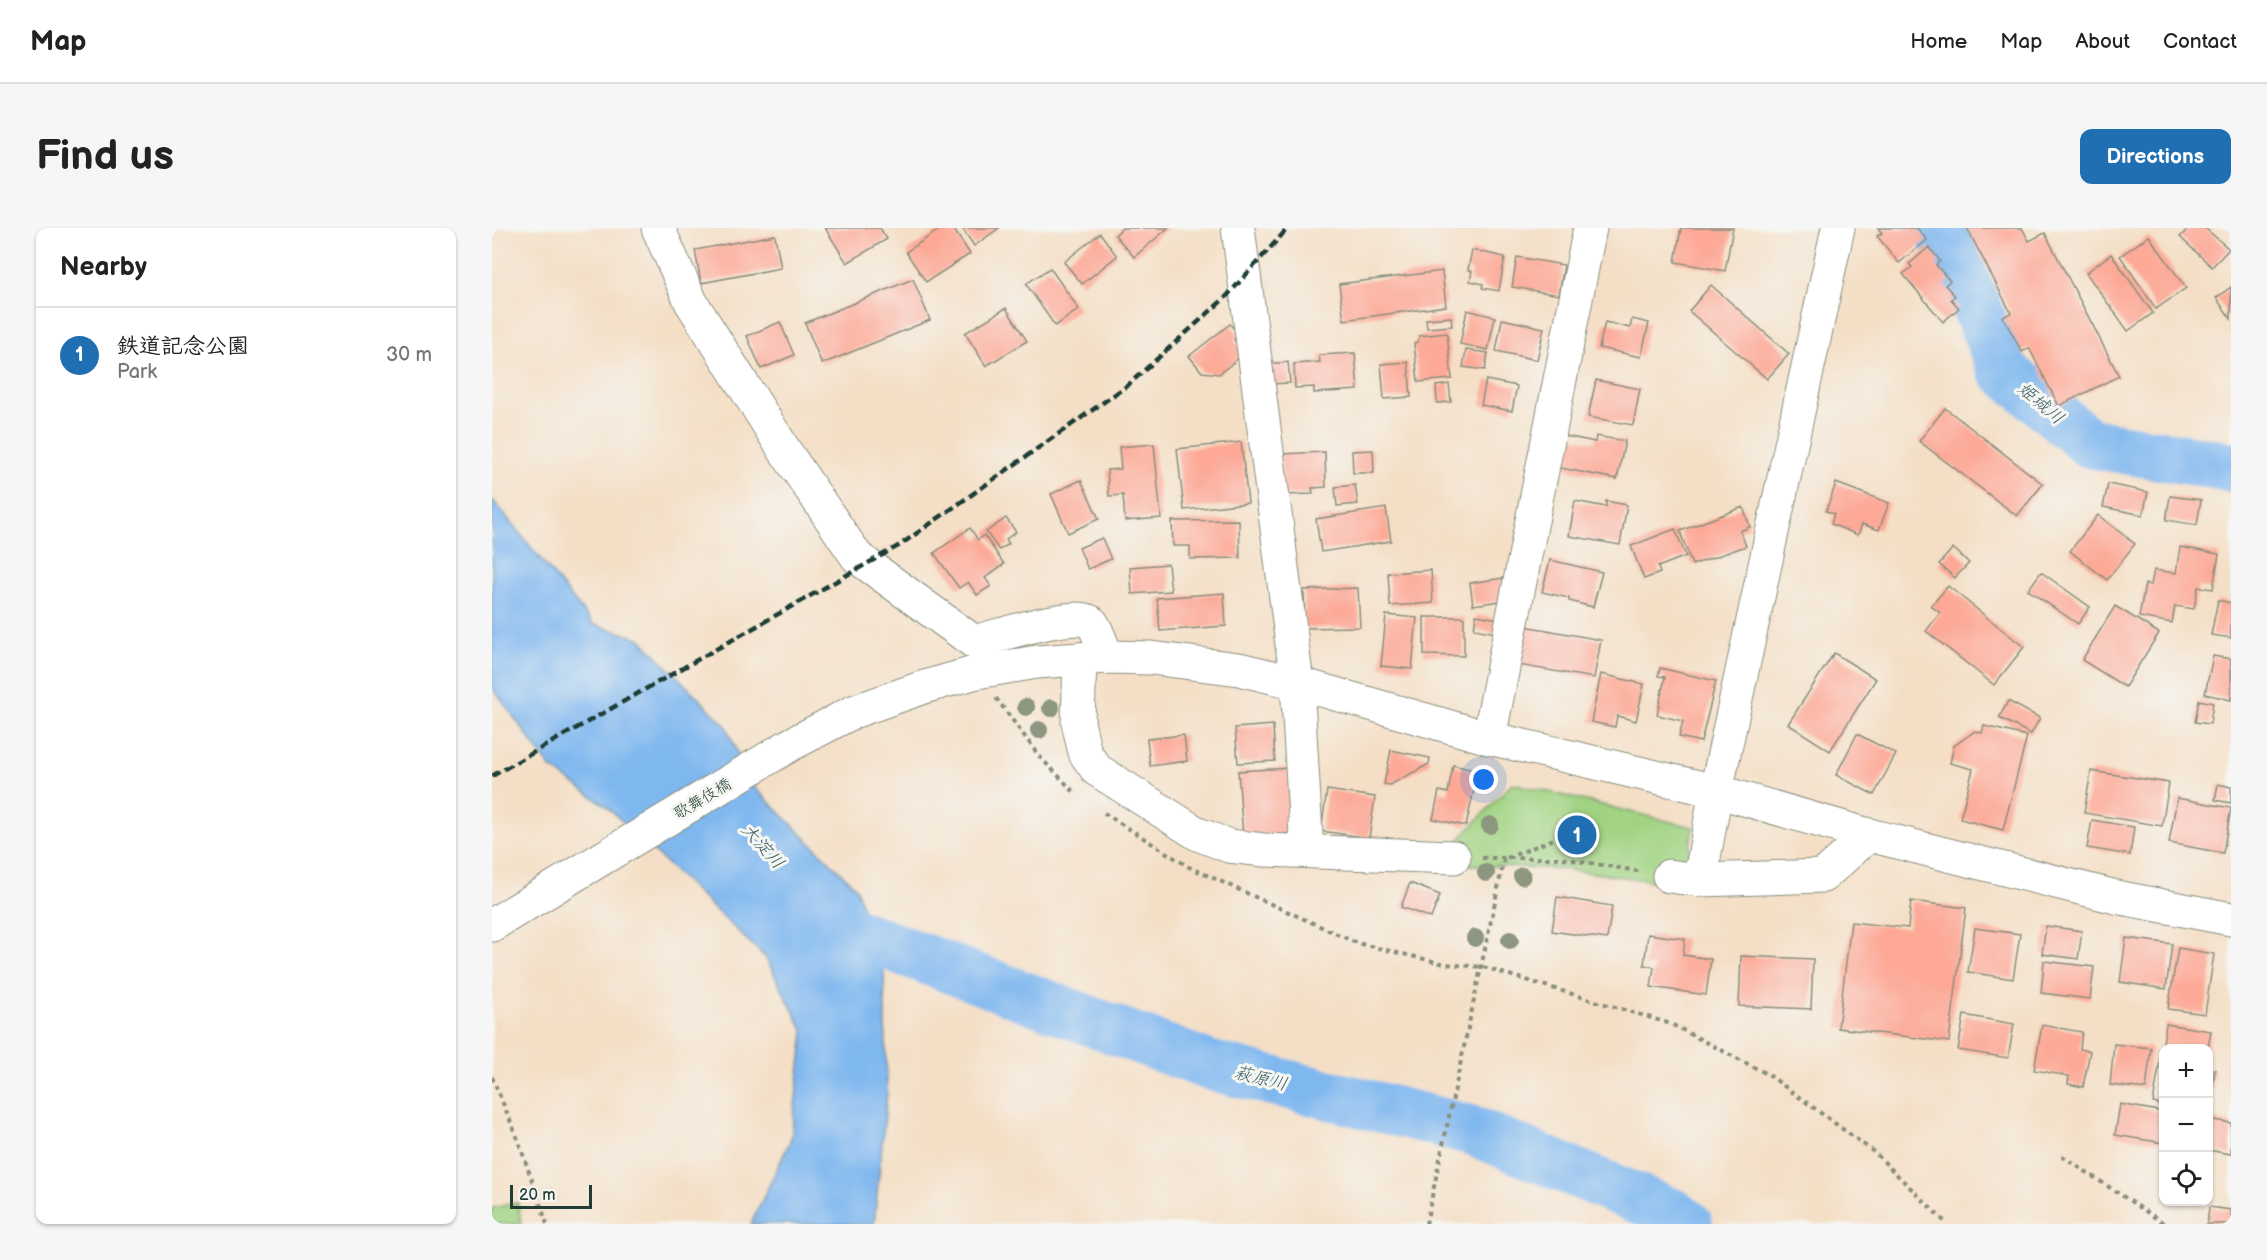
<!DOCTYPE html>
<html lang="en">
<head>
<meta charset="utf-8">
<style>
  body { margin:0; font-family:"Balsamiq Sans","Klee One",sans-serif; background:#f6f6f6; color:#222 }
  .controls { position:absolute; right:18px; bottom:18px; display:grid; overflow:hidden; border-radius:12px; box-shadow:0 2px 4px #0004 }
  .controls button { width:54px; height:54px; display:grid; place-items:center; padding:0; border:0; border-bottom:2px solid #e0e0e0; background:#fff; color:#222; font:30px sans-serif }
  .scale { position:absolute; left:18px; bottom:15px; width:82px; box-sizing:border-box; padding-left:6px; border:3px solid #1f3d34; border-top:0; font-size:16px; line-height:21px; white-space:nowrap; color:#1f3d34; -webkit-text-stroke:4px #f6f6f2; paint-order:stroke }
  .you { position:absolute; left:992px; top:552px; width:21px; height:21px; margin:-15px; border:4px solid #fff; border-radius:50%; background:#1a73e8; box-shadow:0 0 0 9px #1a73e833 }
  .badge { display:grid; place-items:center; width:39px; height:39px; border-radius:50%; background:#1f6fb2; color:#fff; font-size:20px; font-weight:700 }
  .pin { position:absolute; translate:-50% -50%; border:3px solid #fff; box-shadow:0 2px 6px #0006 }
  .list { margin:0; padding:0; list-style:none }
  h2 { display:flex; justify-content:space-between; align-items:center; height:78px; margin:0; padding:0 24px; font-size:26px }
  h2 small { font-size:20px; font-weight:400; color:#767676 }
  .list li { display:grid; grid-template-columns:39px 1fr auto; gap:18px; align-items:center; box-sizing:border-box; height:96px; padding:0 24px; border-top:2px solid #e0e0e0 }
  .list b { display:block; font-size:22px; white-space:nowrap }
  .list p { margin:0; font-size:20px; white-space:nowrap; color:#767676 }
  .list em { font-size:20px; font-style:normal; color:#767676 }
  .icon { flex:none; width:33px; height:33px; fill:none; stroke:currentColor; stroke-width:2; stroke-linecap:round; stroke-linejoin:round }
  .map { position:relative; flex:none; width:1739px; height:996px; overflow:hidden; border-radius:12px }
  header { display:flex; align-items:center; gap:36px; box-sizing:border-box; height:84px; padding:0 30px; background:#fff; border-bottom:2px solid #e0e0e0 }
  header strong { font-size:28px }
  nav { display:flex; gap:33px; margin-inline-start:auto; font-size:21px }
  .intro { display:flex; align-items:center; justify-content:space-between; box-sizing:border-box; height:144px; padding:0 36px }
  h1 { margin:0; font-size:42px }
  .button { padding:15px 27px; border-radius:12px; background:#1f6fb2; color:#fff; font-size:21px; font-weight:700 }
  main { display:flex; gap:36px; padding:0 36px }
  aside { flex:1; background:#fff; border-radius:12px; box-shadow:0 2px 4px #0004 }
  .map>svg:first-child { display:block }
</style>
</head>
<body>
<header>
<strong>Map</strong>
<nav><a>Home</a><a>Map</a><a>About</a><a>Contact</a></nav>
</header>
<div class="intro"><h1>Find us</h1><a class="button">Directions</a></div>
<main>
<aside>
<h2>Nearby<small></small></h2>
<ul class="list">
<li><span class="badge">1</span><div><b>鉄道記念公園</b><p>Park</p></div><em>30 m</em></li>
</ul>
</aside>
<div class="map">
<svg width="1739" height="996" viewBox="0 0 1739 996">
  <rect width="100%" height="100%" fill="#f6f6f2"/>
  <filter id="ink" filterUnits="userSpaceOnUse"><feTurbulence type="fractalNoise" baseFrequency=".0167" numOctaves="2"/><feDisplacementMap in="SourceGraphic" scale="12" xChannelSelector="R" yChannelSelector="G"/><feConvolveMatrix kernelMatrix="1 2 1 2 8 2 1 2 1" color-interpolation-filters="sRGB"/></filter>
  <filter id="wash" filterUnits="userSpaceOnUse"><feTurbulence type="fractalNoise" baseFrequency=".008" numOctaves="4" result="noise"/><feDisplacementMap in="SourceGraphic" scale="24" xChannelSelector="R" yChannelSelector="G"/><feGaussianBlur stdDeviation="1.35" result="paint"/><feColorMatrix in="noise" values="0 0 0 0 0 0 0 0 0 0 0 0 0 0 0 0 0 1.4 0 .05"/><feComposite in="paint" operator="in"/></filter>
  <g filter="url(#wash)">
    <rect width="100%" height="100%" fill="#f4dfc6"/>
    <!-- green -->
    <g fill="#a1d382" stroke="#60885b" stroke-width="1.5">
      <polygon points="1020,555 1201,599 1194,642 1176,655 1072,641 961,636 964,615"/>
      <polygon points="26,975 29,996 0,996 0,980"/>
    </g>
    <!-- water -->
    <polygon fill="#7fb7ef" stroke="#4f7a92" stroke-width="1.5" points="0,271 101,396 147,410 234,498 258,555 364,660 392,745 395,865 382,996 259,996 299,911 312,804 274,730 114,578 59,540 0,459"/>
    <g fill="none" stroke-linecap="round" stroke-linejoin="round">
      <!-- river -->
      <g stroke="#7fb7ef" stroke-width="50">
        <polyline points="1445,0 1460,23 1511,142 1597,215 1739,239"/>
        <polyline points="342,697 716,837 979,902 1183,986 1196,996"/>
      </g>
    </g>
    <g id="blocks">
      <!-- building -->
      <g fill="#fda996">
        <polygon points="333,0 388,0 395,11 355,35"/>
        <polygon points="450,0 461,0 478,26 434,54 414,24"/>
        <polygon points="470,0 507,0 482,18"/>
        <polygon points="630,0 676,0 642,29 623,7"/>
        <polygon points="1189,0 1241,0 1233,43 1183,34"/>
        <polygon points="1386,0 1425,0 1435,12 1407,35 1385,8 1390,5"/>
        <polygon points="1475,0 1530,0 1537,13 1553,5 1627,148 1567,178 1537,120 1530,124 1511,89 1519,85"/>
        <polygon points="1697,0 1713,0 1737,21 1720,39 1688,9"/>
        <polygon points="608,5 625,28 590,56 572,34"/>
        <polygon points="283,7 289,40 209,55 203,22"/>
        <polygon points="1657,8 1694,60 1664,81 1628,28"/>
        <polygon points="1437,19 1448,33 1444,37 1458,53 1453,57 1463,68 1459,71 1467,80 1451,94 1411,46 1420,39 1417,36"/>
        <polygon points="980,22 1013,29 1007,63 990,60 991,56 978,53 980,43 976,42"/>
        <polygon points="1619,26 1661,85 1636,103 1594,45"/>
        <polygon points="1025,29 1072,37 1067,67 1020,59"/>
        <polygon points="558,40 587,81 563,98 534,56"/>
        <polygon points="950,43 954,78 852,92 847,56"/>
        <polygon points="421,51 438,92 330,136 313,95"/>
        <polygon points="1219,57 1297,126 1275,151 1197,83"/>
        <polygon points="1739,59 1739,91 1724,70"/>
        <polygon points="514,80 535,113 494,138 473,105"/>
        <polygon points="975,82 1003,89 996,122 968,116"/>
        <polygon points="959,89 960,98 935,100 934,91"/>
        <polygon points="1010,91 1052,100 1045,132 1004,123"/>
        <polygon points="1140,91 1157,95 1149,129 1107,120 1113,94 1138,100"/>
        <polygon points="288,94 302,127 269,141 255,108"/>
        <polygon points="738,96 747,107 742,111 753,125 727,146 710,144 697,128"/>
        <polygon points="955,105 960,151 926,154 922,115 926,114 927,108"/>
        <polygon points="974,122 996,125 993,142 971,139"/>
        <polygon points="863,125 866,162 822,165 822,159 803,160 802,136 828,134 827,127"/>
        <polygon points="796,134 798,155 776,156 775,136"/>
        <polygon points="916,134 919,169 892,171 889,136"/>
        <polygon points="994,152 1025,158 1020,183 989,177"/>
        <polygon points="1104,152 1148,161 1141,197 1096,189"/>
        <polygon points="957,156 959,174 945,175 944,158"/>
        <polygon points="1453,180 1551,256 1525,288 1427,213"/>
        <polygon points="1069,207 1103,214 1104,208 1133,213 1125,251 1063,239"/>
        <polygon points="749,214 756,275 692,282 685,221"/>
        <polygon points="662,216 669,290 633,293 631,267 617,268 615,242 629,241 627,219"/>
        <polygon points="881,222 882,245 861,245 860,223"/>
        <polygon points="833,224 834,259 820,260 821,266 790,267 789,226"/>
        <polygon points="589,252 607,291 576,305 559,266"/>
        <polygon points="1344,255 1397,275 1387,302 1370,296 1366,307 1339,296 1342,286 1334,283"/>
        <polygon points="1616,256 1656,264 1651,287 1611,279"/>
        <polygon points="863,257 866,276 845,278 843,259"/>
        <polygon points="1678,268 1709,272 1705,297 1674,292"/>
        <polygon points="1083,273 1114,279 1114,273 1135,277 1128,317 1077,308"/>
        <polygon points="1251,279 1258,299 1248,303 1254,318 1200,337 1188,303"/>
        <polygon points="894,280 899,313 829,324 824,291"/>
        <polygon points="1606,287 1643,316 1615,352 1578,323"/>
        <polygon points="514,290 524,304 514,311 517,316 507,322 494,304"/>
        <polygon points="747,292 748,330 698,331 698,318 681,318 680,293"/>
        <polygon points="478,300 486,312 492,307 512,336 493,350 499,358 485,367 476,354 467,360 442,325"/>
        <polygon points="1183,301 1194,328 1166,339 1168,345 1152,351 1139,318"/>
        <polygon points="610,310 619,331 596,341 587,320"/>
        <polygon points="1688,319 1727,326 1721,361 1706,359 1702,381 1683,378 1680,395 1647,389 1653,356 1659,357 1662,342 1684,345"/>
        <polygon points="1461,320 1477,335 1463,350 1447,336"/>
        <polygon points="1058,332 1110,344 1101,379 1077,373 1077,370 1050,364"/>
        <polygon points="676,336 679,363 640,366 638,339"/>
        <polygon points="939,342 941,375 898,378 896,345"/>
        <polygon points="1549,344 1598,379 1586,396 1536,362"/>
        <polygon points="1011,350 1013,367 1008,368 1009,373 981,377 978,355"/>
        <polygon points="1456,358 1532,419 1502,457 1434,403 1448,385 1439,378"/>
        <polygon points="866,360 868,399 813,400 812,362"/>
        <polygon points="732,365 734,398 668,403 665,370"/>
        <polygon points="1726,372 1739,375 1739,410 1719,407"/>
        <polygon points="1623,378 1667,405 1633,459 1590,432"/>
        <polygon points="894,387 925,390 920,441 889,438"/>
        <polygon points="984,387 1007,391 1004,405 982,401"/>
        <polygon points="932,389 972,389 972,428 932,427"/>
        <polygon points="1033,398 1109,412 1102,450 1026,437"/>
        <polygon points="1342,425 1384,451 1338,523 1296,496"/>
        <polygon points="1721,428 1739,431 1739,472 1713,466"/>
        <polygon points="1168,440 1224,453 1209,514 1187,509 1191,493 1165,487 1173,449 1166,448"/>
        <polygon points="1109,446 1152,456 1144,493 1125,488 1123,499 1099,494"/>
        <polygon points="1707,472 1721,475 1718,496 1703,494"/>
        <polygon points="1516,473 1548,490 1539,506 1507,490"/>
        <polygon points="781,497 783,533 746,535 743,500"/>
        <polygon points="1492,498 1535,508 1511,602 1468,591 1481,541 1458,535 1462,518 1483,503 1490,505"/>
        <polygon points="1365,506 1404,526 1382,567 1344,547"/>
        <polygon points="692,507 695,533 658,538 655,511"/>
        <polygon points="899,522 938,530 937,536 898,557 892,556"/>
        <polygon points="961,537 986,543 974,598 941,591 947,563 956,565"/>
        <polygon points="797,540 801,605 751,609 746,543"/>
        <polygon points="1599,543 1677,555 1670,598 1592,585"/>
        <polygon points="1726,556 1739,559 1739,575 1723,572"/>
        <polygon points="835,562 883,569 877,610 829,603"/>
        <polygon points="1685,570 1739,580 1731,625 1677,615"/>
        <polygon points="1600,592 1642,599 1638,627 1595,620"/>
        <polygon points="918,655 948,667 939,690 909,679"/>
        <polygon points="1065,669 1120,678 1115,711 1060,703"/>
        <polygon points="1419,673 1474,680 1457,814 1346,800 1359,694 1416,700"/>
        <polygon points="1554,698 1590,703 1586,731 1550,726"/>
        <polygon points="1483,700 1528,706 1521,751 1476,744"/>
        <polygon points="1156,706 1193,711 1191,727 1219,731 1214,767 1159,759 1162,739 1152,737"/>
        <polygon points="1634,710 1680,716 1674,761 1628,754"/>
        <polygon points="1686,720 1722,726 1713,786 1676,781"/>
        <polygon points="1249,728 1321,731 1319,781 1247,778"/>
        <polygon points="1552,733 1602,739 1598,771 1549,765"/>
        <polygon points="1472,787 1522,796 1516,830 1466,822"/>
        <polygon points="1674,796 1719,803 1716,820 1672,820 1672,877 1661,875"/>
        <polygon points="1550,797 1590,804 1588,821 1598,823 1591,859 1576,856 1577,848 1542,842"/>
        <polygon points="1622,816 1659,820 1654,861 1618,857"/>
        <polygon points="1716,841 1723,842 1718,876 1716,875"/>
        <polygon points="1628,876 1672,884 1672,915 1623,907"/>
        <polygon points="1716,891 1739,895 1739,926 1716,922"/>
        <polygon points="1717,979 1739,982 1739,996 1715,996"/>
      </g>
    </g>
  </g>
  <g filter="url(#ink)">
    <use href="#blocks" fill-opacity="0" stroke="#8a8e7d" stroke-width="1.5"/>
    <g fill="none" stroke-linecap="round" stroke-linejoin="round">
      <defs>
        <g id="minor">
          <path d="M166 0 199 74 293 223 365 329 482 414C502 409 586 381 600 395 605 401 611 420 615 429"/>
          <polyline points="746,0 805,455 815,623"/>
          <polyline points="588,431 586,494 593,525 605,542 706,606 737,618 772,622 962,629"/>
          <polyline points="997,510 1098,0"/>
          <polyline points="1177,648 1208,652 1331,648 1377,607"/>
          <polyline points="1208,652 1224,563 1346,0"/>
          <polyline points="0,697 298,517 361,484 429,460 485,444 545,434 615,429 659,430 747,441 805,455 997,510 1224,563 1377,607 1624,669 1739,691"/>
        </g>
      </defs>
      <!-- minor casing -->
      <use href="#minor" stroke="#8a8e7d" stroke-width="35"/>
      <!-- path -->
      <g stroke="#8a8e7d" stroke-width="4" stroke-dasharray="4.5 4.5" stroke-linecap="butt">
        <polyline points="504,470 548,529 584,566"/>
        <polyline points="612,585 697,639 865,715 953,736 991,739 1179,796 1277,847 1382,924 1455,996"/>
        <polyline points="990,630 1069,630 1150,644"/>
        <polyline points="1015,630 1067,609 1088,611"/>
        <polyline points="0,849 25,909 55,996"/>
        <polyline points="1570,928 1673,996"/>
        <polyline points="934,996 1012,632"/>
      </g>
      <!-- minor -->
      <use href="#minor" stroke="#fff" stroke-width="33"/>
      <!-- rail -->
      <polyline stroke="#1f3d34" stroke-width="4.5" stroke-dasharray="9 4.5" stroke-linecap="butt" points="0,548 408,317 636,157 734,69 796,0"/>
    </g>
    <!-- trees -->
    <g fill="#8d967e">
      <circle cx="534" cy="479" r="9"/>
      <circle cx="559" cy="480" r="9"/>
      <circle cx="547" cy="502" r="9"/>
      <circle cx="998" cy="597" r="9"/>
      <circle cx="994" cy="645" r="9"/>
      <circle cx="1030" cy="648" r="9"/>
      <circle cx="983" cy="710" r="9"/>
      <circle cx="1018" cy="712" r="9"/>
    </g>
  </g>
  <g text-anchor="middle" stroke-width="6" stroke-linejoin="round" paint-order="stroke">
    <!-- street labels -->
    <g font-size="16" fill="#1f3d34" stroke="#f6f6f2">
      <text transform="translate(210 570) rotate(-31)" y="6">歌舞伎橋</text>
    </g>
    <!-- water labels -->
    <g font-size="18" font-style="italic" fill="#375c63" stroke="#f6f6f2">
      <text transform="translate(1549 175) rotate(40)" y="6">姫城川</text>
      <text transform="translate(271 618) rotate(48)" y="6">大淀川</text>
      <text transform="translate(769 850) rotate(14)" y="6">萩原川</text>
    </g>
  </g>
</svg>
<div class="controls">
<button>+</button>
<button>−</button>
<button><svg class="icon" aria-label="locate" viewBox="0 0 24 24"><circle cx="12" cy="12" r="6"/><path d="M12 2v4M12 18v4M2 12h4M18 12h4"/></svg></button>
</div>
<div class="scale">20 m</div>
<div class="you"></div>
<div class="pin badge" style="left:1085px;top:607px">1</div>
</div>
</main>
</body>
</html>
